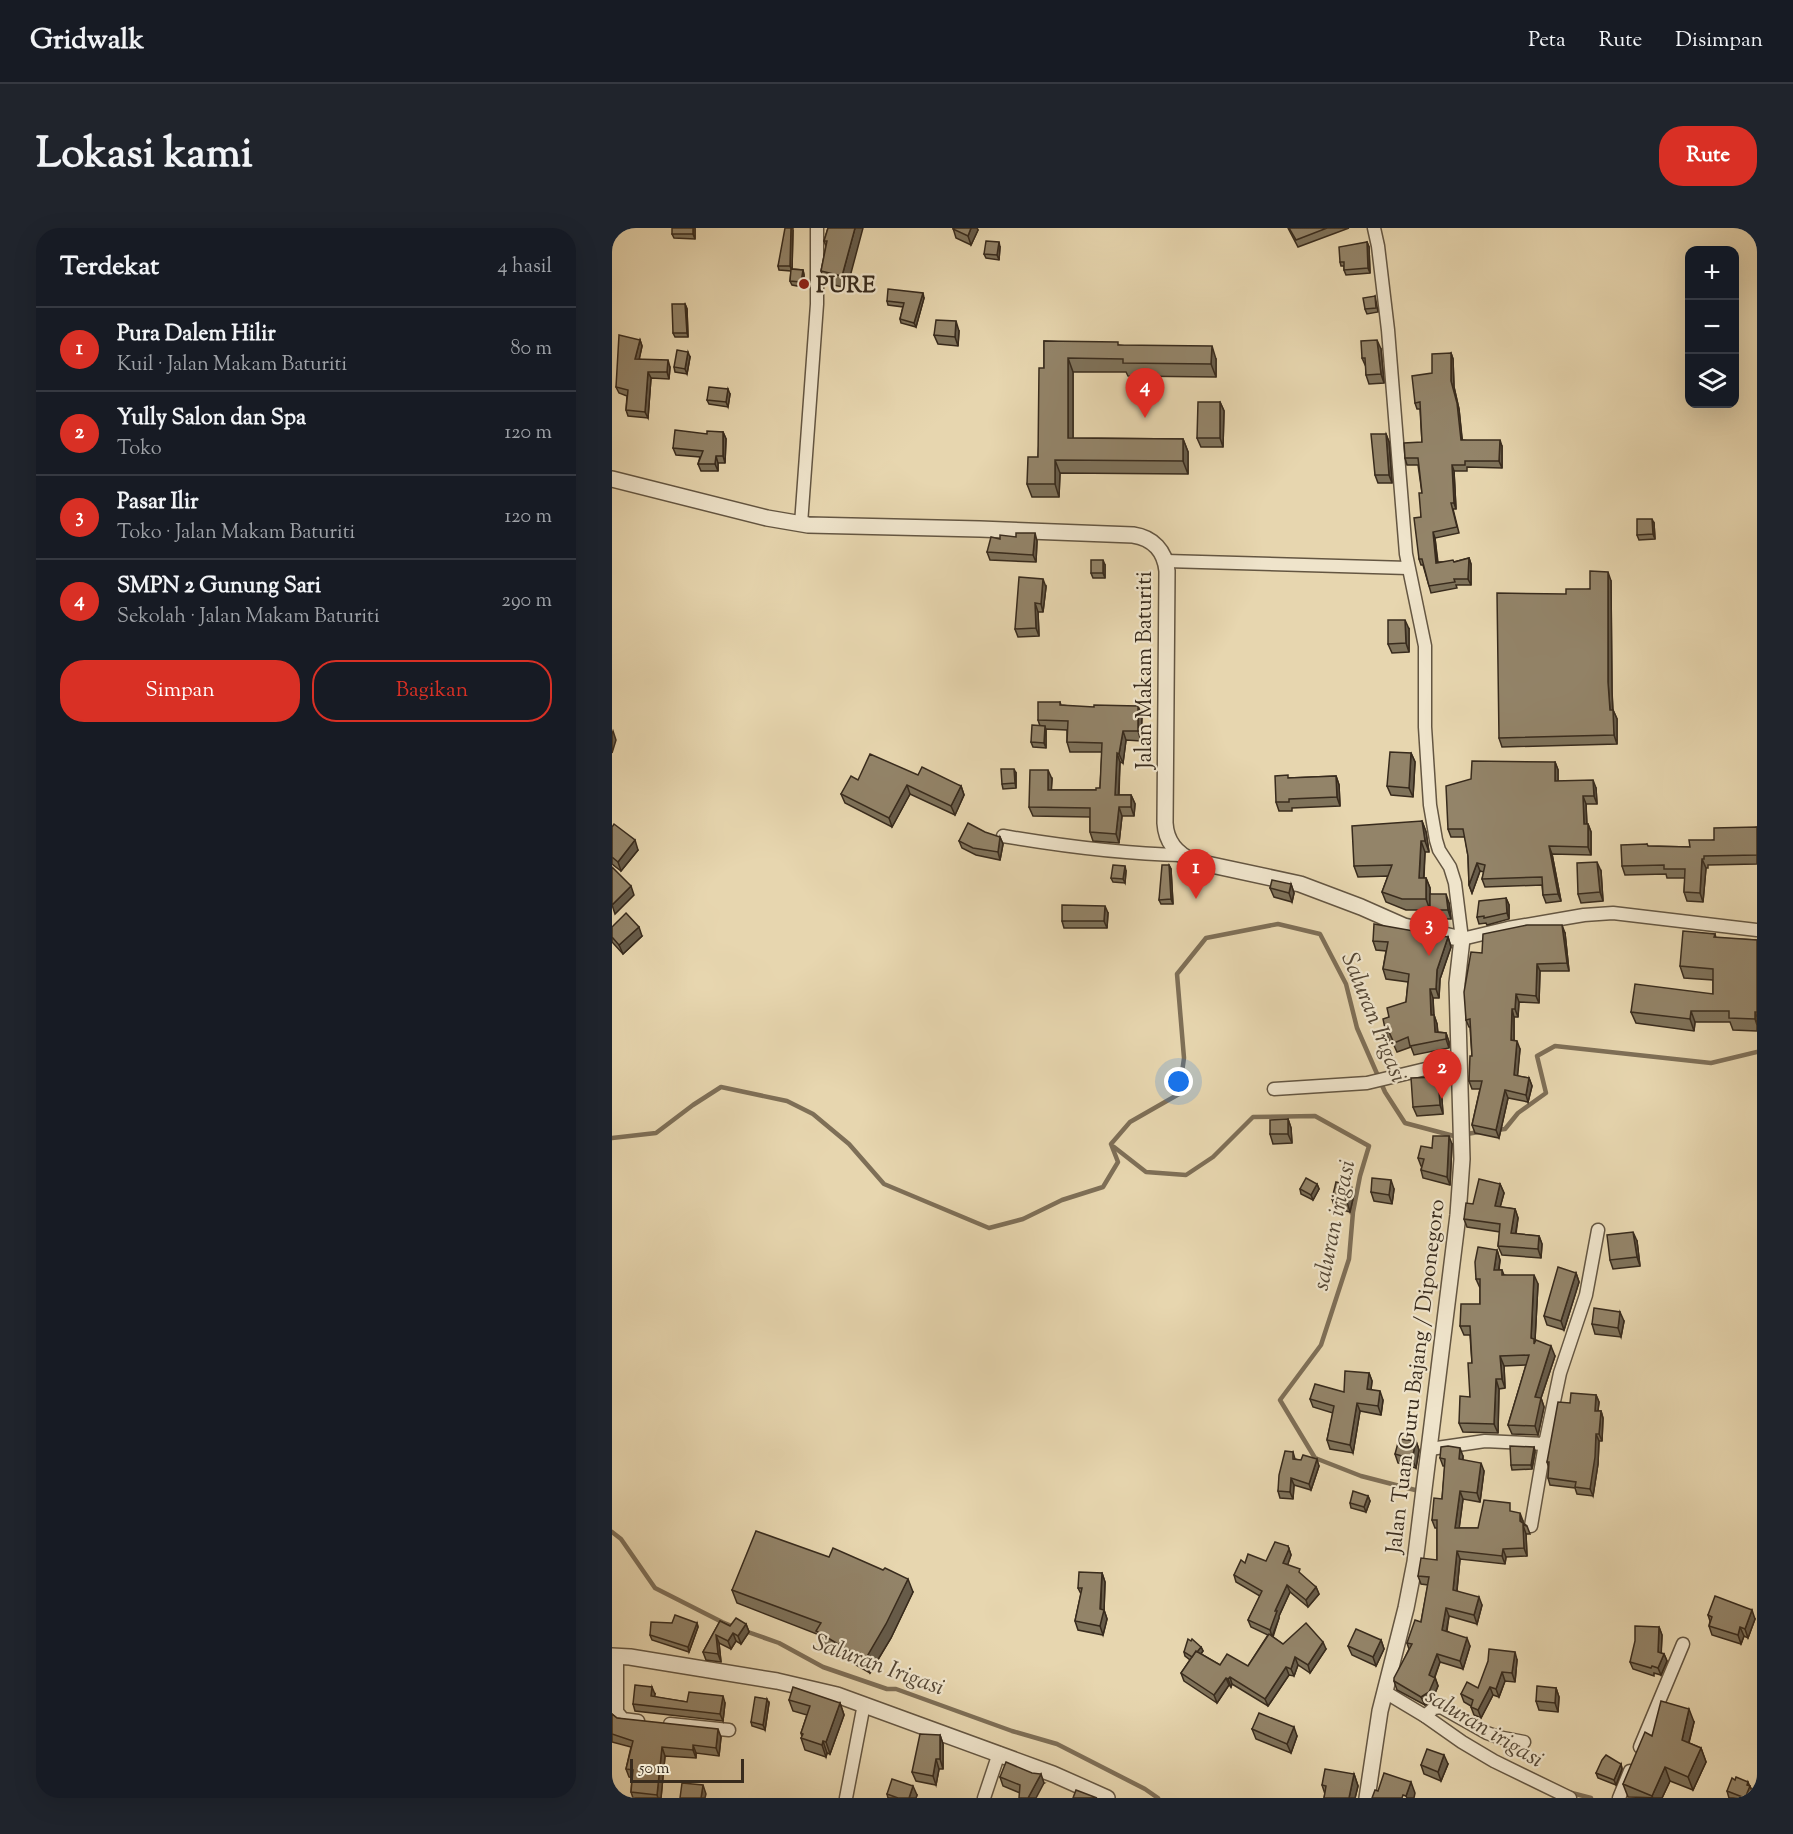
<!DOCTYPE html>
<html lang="id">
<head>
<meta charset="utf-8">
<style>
  body { margin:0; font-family:"Sorts Mill Goudy",serif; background:#20242c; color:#f1f3f6 }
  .controls { position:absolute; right:18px; top:18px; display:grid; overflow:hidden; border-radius:12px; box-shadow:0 6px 24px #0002 }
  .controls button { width:54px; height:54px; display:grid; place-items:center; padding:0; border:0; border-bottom:2px solid #363941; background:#171b24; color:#f1f3f6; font:30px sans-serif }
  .scale { position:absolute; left:18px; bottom:15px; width:114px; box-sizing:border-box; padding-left:6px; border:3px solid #382b1d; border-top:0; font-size:16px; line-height:21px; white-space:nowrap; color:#382b1d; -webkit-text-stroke:4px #efe4cb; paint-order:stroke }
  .you { position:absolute; left:567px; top:854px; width:21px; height:21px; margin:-15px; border:4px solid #fff; border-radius:50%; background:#1a73e8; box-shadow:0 0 0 9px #1a73e833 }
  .badge { display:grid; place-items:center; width:39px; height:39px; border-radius:50%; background:#d93025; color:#fff; font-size:20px; font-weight:700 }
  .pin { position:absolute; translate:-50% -50px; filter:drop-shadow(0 2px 3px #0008) }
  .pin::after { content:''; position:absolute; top:32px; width:21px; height:18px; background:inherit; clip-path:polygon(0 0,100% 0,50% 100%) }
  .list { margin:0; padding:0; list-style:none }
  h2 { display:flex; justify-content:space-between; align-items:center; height:78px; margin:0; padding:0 24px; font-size:26px }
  h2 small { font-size:20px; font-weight:400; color:#9ea1a6 }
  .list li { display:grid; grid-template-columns:39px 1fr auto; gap:18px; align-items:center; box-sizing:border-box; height:84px; padding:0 24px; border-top:2px solid #363941 }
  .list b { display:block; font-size:22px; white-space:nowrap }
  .list p { margin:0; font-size:20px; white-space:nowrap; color:#9ea1a6 }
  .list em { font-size:20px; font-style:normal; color:#9ea1a6 }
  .actions { display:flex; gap:12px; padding:18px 24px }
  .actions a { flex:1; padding:14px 0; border:2px solid #d93025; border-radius:24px; text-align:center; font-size:21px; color:#d93025 }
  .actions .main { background:#d93025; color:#fff }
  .icon { flex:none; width:33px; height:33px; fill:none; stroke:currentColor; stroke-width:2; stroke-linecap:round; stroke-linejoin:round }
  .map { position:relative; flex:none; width:1145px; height:1570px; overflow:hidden; border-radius:24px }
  header { display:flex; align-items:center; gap:36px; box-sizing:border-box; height:84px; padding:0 30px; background:#171b24; border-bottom:2px solid #363941 }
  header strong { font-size:28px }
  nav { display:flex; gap:33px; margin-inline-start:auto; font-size:21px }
  .intro { display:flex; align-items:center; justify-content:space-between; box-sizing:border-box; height:144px; padding:0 36px }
  h1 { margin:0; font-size:42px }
  .button { padding:15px 27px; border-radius:24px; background:#d93025; color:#fff; font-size:21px; font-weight:700 }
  main { display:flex; gap:36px; padding:0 36px }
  aside { flex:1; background:#171b24; border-radius:24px; box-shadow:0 6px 24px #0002 }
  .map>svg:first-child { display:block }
</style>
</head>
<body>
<header>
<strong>Gridwalk</strong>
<nav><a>Peta</a><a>Rute</a><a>Disimpan</a></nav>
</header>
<div class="intro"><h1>Lokasi kami</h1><a class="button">Rute</a></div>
<main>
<aside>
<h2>Terdekat<small>4 hasil</small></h2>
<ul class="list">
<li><span class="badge">1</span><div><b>Pura Dalem Hilir</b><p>Kuil · Jalan Makam Baturiti</p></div><em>80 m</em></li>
<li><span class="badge">2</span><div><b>Yully Salon dan Spa</b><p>Toko</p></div><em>120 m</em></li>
<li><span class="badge">3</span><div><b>Pasar Ilir</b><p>Toko · Jalan Makam Baturiti</p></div><em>120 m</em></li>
<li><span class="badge">4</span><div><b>SMPN 2 Gunung Sari</b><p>Sekolah · Jalan Makam Baturiti</p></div><em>290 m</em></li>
</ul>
<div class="actions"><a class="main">Simpan</a><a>Bagikan</a></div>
</aside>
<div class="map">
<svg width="1145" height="1570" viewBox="0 0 1145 1570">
  <rect width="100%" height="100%" fill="#e7d6af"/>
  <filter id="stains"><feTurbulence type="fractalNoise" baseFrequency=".00333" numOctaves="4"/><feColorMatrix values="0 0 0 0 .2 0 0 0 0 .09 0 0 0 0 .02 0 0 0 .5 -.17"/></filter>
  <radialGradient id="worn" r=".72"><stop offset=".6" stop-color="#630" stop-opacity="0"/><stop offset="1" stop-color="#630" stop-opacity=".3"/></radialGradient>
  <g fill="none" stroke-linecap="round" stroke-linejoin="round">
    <!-- stream -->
    <g stroke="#7e6f57" stroke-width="4.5">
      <polyline points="884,902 893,901 906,885 934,865 925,828 943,818 1099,835 1145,824"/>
      <polyline points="0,910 44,905 81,877 109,859 175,873 201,886 237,916 272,956 377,1000 411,991 450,972 491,959 506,934 499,916 518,894 567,866 572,830 565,746 594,710 666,696 708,706 734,756 745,800 773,864 793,895 842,908 867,904"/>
      <polyline points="502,919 534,944 574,947 601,929 641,889 703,888 757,918 748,948 741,984 737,1031 709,1117 668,1172 703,1230 749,1248 807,1263 806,1266"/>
      <polyline points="0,1304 9,1311 43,1360 110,1394 122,1399"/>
      <polyline points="133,1403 167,1415 211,1439 275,1461 284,1461 400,1503 445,1516 533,1561 546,1570"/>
      <polyline points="956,1564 979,1570"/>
    </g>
    <defs>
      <g id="minor">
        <polyline points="762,0 766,18 776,102 794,326 813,418 813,499 818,577 824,612 827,622 838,639 843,655 850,711 896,700 972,687 1001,685 1145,702"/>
        <polyline points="189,296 205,76 205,0"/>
        <polyline points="554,333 796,340"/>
        <path d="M391 608C450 618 510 626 570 627"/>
        <polyline points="662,861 755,855 847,833"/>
        <polyline points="818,1221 873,1213 933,1216 948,1145 974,1067 986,1002"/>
        <polyline points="919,1298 933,1216"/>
        <polyline points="5,1429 5,1484 11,1491 26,1493"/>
        <polyline points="773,1464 813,1488 850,1514 882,1533 958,1570"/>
        <polyline points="813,1488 822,1480 829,1479 875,1505 886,1509 912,1514"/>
        <polyline points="58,1496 117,1502"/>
        <polyline points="1028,1519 1071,1416"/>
        <polyline points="234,1570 252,1476"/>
        <polyline points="372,1570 387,1525"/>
        <polyline points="1007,1570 1018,1543"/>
      </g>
      <g id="tertiary">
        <path d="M0 251 155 290 196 297 368 301 521 307C541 310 553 323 555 343L553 595C554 613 564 626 581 633L688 656 749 679 792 698 850 711 845 755 850 931 846 987 803 1334 794 1380 768 1483 755 1570"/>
        <polyline points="0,1428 18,1429 165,1453 225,1467 441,1546 495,1570"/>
      </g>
    </defs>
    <!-- minor casing -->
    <use href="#minor" stroke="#645642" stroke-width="15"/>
    <!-- tertiary casing -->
    <use href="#tertiary" stroke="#645642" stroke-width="18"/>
    <!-- minor -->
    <use href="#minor" stroke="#efe4cb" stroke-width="12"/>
    <!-- tertiary -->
    <use href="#tertiary" stroke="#efe4cb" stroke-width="15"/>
  </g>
  <!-- wall -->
  <g fill="#7e725a" stroke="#382b1d" stroke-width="1.5">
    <polygon points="83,0 83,11 62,10 60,6"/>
    <polygon points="216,0 235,60 213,55 209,43 214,18 212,13"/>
    <polygon points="341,0 365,0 366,2 359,17 344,10"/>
    <polygon points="676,0 737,0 686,19"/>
    <polygon points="181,2 180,41 191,42 192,47 191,59 180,57 178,53 179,43 167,42 166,38"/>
    <polygon points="755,14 757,19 758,45 734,47 732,42 732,38 729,38 728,34"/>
    <polygon points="388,19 387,32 374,30 372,26"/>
    <polygon points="763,68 764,73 766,84 755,86 753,81"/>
    <polygon points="312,70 304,99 289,95 288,91 291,79 276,77 275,73"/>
    <polygon points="73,76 75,81 76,109 63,109 61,105"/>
    <polygon points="347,103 346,118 326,116 322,107"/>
    <polygon points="28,112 30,118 27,131 58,139 57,151 39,150 36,190 16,188 14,182 15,168 7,165 4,159"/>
    <polygon points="432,113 507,117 604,131 604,149 516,148 514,144 461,144 461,210 571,211 576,224 576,246 448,245 447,269 420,269 415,256 426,229 432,140"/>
    <polygon points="769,121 772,155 757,156 754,147 754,139 750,130"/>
    <polygon points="839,125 841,131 842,159 847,181 850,212 890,218 890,240 855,239 855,243 842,243 844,281 841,281 847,305 823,310 826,334 842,334 857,330 859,336 859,357 844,357 845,360 819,365 811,337 809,337 807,331 810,265 806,237 795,237 793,230 810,214 808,181 805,181 803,175"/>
    <polygon points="78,129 75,146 63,144 62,139"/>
    <polygon points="118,166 116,179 97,176 95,172"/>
    <polygon points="608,174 612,183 611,219 589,219 585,210"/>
    <polygon points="111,204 114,211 113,235 106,235 106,243 89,243 86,236 88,229 64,227 61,220"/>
    <polygon points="774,206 777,214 780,255 766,255 763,247"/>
    <polygon points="1042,295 1043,311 1027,312 1025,307"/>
    <polygon points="388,311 425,313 424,334 378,332 375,324"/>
    <polygon points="493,337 493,350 481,350 479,345"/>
    <polygon points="999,353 1000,463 1001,482 1005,491 1005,516 890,519 887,510 954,366 978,361"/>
    <polygon points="434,359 431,384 426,384 427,408 406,409 403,401"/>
    <polygon points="797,401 797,424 780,425 776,416"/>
    <polygon points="448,474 449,477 530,487 529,513 514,512 511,535 508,534 507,567 519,567 523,576 522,588 510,588 507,615 481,613 478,604 478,589 421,588 417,579 440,551 439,562 484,562 488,560 490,524 458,524 455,514 455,502 434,501 434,520 421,519 419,514 428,498 426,492"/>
    <polygon points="799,525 803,534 801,569 779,567 775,558"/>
    <polygon points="943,534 946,542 946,553 984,560 985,576 974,576 975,596 976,596 979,604 979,627 940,626 949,673 934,675 931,667 930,657 873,659 870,651 872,644 868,643 860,665 857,657 856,628 853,609 839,609 836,601"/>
    <polygon points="404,545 404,560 391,561 390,556"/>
    <polygon points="306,547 349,558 352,567 343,587 298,566 280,599 233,575 229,566 246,552"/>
    <polygon points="724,548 727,557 728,578 680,580 680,583 667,583 664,574 677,550"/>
    <polygon points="810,593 814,604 817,624 813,624 812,650 814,650 818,660 818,666 837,675 839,691 821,691 818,682 794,682 774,674 770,664 776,648 746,649 742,638"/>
    <polygon points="0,599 26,622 9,643 0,636"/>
    <polygon points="1145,599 1145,636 1096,637 1096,640 1094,640 1091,674 1075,673 1072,664 1073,650 1055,650 1054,646 1013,647 1010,638 1035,616 1036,618 1078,619"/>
    <polygon points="388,609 391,616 388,632 364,627 350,620 347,613"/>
    <polygon points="557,637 559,641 561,676 549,676 547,672"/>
    <polygon points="514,643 513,655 501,654 499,650"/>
    <polygon points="989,643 991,673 969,675 966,666"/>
    <polygon points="679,656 682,665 680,674 662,669 658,660"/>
    <polygon points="894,670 897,677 897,691 875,697 874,695 867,696 865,689"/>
    <polygon points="496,685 495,700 452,700 450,693"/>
    <polygon points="0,699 30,708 11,726 0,714"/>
    <polygon points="953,705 957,743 928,743 927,775 907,774 906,789 902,789 902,813 908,821 905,848 917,850 920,858 916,874 896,870 887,910 863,905 860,897 868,861 860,861 857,853 860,828 858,799 857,799 854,792 870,725"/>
    <polygon points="1103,706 1104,710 1145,712 1145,803 1121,802 1118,794 1083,794 1082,803 1024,795 1019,784 1101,766 1101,752 1072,750 1068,738"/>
    <polygon points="836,709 839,719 828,751 827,770 821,770 822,787 825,796 826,804 834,805 837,814 837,820 802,827 799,819 785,824 780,813 778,814 774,805 777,789 794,774 796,754 774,751 771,741 774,723 764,722 761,713"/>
    <polygon points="826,849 829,858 831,886 805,888 801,879"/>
    <polygon points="676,891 679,900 680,915 661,916 658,906"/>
    <polygon points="840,916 838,957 811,950 809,942 810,938 809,938 806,930 820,920"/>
    <polygon points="705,956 707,961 701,972 689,966 688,961"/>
    <polygon points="888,956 892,965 888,979 903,981 906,990 904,1006 927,1008 930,1016 929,1030 890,1027 886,1018 888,1004 855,999 852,991 861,976"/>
    <polygon points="782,961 780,976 762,973 759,964"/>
    <polygon points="742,966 738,984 723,980 720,971"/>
    <polygon points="1025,1013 1028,1038 1001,1041 998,1032"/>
    <polygon points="885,1022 888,1032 887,1042 890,1042 892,1047 926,1056 923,1112 943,1128 929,1170 932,1179 926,1207 900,1206 896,1197 914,1137 892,1138 893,1160 887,1161 886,1205 851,1204 847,1195 858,1169 860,1135 858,1107 852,1107 848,1098 868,1076 868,1060 864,1051"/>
    <polygon points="964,1045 967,1054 952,1102 935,1097 932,1088"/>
    <polygon points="1012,1093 1009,1109 983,1106 980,1096"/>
    <polygon points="757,1145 760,1153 759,1162 771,1172 769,1187 748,1183 741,1225 718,1221 715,1212 721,1185 701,1179 698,1171 732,1164"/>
    <polygon points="984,1167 987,1174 986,1183 989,1183 991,1190 990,1213 987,1213 986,1236 981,1268 965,1266 963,1260 938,1257 936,1250 937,1240 935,1234 958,1175"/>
    <polygon points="804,1213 807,1222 804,1240 786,1235 783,1226"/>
    <polygon points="922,1219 923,1224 920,1241 900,1242 899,1237"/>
    <polygon points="681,1224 683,1231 707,1238 699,1262 682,1257 681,1271 668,1270 666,1263"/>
    <polygon points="851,1228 851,1232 872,1243 868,1274 851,1271 847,1300 866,1300 901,1284 911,1293 911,1295 915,1298 918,1306 914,1306 915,1328 894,1329 893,1336 848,1331 845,1363 870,1377 865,1396 837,1388 835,1403 858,1418 851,1441 828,1434 823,1449 826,1458 820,1472 813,1477 785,1462 782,1453 797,1421 795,1415 809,1394 816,1357 809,1356 806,1348 825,1332 825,1300 823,1300 820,1292 830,1271 833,1238 831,1238 828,1230"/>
    <polygon points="756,1268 758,1273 754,1284 739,1280 738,1275"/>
    <polygon points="676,1318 679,1327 675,1337 704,1359 707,1366 696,1379 678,1364 667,1388 667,1390 661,1409 671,1416 714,1421 698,1445 686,1437 682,1448 677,1447 656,1478 620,1456 619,1459 617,1457 605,1475 572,1453 569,1445 578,1432 573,1428 572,1424 589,1419 591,1423 589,1426 608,1437 636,1438 656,1407 639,1399 636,1392 648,1368 624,1354 622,1347 633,1335 654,1333"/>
    <polygon points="490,1345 493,1354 492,1382 495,1391 491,1407 466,1402 463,1393 469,1366 466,1360"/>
    <polygon points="120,1362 301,1364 279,1410 258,1445 209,1417 205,1406 125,1375"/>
    <polygon points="1096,1387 1143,1391 1136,1410 1132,1408 1129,1416 1100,1407 1097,1398 1098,1393"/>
    <polygon points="108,1393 118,1398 134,1396 137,1404 129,1416 124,1413 119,1421 107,1415 109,1434 94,1432 91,1424"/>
    <polygon points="60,1395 85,1395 86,1399 77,1424 40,1412 38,1407"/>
    <polygon points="1047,1399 1050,1407 1049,1425 1052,1426 1055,1433 1049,1447 1042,1445 1042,1448 1021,1441 1018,1434"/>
    <polygon points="769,1412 772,1421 764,1438 740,1427 736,1418"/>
    <polygon points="905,1432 903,1454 893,1453 887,1469 881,1467 869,1490 862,1487 859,1479 859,1478 852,1474 849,1466 866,1460"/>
    <polygon points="944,1460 947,1469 946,1484 927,1482 924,1473"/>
    <polygon points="43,1466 42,1469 75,1474 113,1475 111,1493 23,1483 21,1476"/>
    <polygon points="177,1472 228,1475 232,1487 218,1526 215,1525 214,1529 193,1522 189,1510 190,1509 189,1505 195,1487 181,1483"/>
    <polygon points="157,1475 153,1502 140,1498 139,1494"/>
    <polygon points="0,1486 5,1490 109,1509 107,1528 84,1525 84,1530 53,1528 49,1570 21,1570 19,1564 20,1550 17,1549 14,1541 19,1519 0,1514"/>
    <polygon points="1082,1494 1077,1515 1089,1520 1094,1534 1081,1562 1058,1553 1050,1570 1016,1569 1011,1556 1040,1508"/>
    <polygon points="640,1501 685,1508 679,1525 644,1511"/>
    <polygon points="328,1507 331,1516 331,1541 327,1541 324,1557 304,1553 300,1544"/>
    <polygon points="836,1536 829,1553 812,1546 809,1537"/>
    <polygon points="1009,1536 1010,1541 1004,1557 986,1550 984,1545"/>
    <polygon points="742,1546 746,1558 743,1570 712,1570 713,1566 710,1557"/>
    <polygon points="388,1549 432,1555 408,1565 391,1558"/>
    <polygon points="1138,1558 1141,1565 1139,1570 1117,1570 1115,1563"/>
    <polygon points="275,1566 305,1567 304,1570 276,1570"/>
  </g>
  <!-- shaded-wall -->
  <g fill="#675c4a" stroke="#382b1d" stroke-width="1.5">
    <polygon points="81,0 83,0 83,11 81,6"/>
    <polygon points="179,0 181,0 181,2 180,43 178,38"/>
    <polygon points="243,0 251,0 235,60 230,48"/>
    <polygon points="359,0 365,0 366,2 359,17 356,8"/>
    <polygon points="387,14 388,19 387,32 385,27"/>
    <polygon points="755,14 757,19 758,45 756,40"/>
    <polygon points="191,42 192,47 191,59 189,54"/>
    <polygon points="311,65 312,70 304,99 302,95"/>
    <polygon points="73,76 75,81 76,109 75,105"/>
    <polygon points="344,93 347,103 346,118 343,109"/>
    <polygon points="28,112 30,118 26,137 23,131"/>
    <polygon points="765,112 769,121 772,155 769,146"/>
    <polygon points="600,118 604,131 604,149 599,136"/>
    <polygon points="76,124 78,129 75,146 73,141"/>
    <polygon points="839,125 841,131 842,159 847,181 851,218 849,212 839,153"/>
    <polygon points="456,130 461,144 461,223 456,210"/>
    <polygon points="56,132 58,139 57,151 55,144"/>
    <polygon points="36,144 39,150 36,190 33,184"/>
    <polygon points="116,161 118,166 116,179 114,174"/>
    <polygon points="608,174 612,183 611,219 608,210"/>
    <polygon points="111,204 114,211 113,235 111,228"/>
    <polygon points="774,206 777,214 780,255 777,247"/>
    <polygon points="571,211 576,224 576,246 571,233"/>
    <polygon points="888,212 890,218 890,240 887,233"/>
    <polygon points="104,228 106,235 106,243 103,236"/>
    <polygon points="443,232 448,245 447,269 443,256"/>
    <polygon points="840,237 842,243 844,281 842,275"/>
    <polygon points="1040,291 1042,295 1043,311 1041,306"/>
    <polygon points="821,304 823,310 826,341 824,335"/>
    <polygon points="423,305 425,313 424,334 421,327"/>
    <polygon points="857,330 859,336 859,357 856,351"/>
    <polygon points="491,332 493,337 493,350 491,345"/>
    <polygon points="996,344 999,353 1000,463 1001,490 1001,482 1005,491 1005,516 1002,507 998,482 996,454"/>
    <polygon points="431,351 434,359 431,384 429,376"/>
    <polygon points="423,375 426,384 427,408 424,400"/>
    <polygon points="793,392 797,401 797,424 794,415"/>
    <polygon points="526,478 530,487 529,513 526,503"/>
    <polygon points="433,498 434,503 434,520 432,515"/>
    <polygon points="1,503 4,512 0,525 0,506"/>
    <polygon points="511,503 514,512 511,535 507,526"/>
    <polygon points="505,525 508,534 506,576 503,567"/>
    <polygon points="799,525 803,534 801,569 797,560"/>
    <polygon points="943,534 946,542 946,561 943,553"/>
    <polygon points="402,541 404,545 404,560 403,555"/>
    <polygon points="436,542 440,551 439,571 436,562"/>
    <polygon points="724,548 727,557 728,578 725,569"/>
    <polygon points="981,552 984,560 985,576 982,568"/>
    <polygon points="295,557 298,566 280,599 277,590"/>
    <polygon points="349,558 352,567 343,587 339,578"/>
    <polygon points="519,567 523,576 522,588 519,579"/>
    <polygon points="971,568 974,576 975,604 972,596"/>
    <polygon points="507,579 510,588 507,615 504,606"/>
    <polygon points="810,593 814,604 817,624 813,613"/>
    <polygon points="976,596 979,604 979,627 976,619"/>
    <polygon points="388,609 391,616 388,632 386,624"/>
    <polygon points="23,612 26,622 9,643 6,634"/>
    <polygon points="809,613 813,624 811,660 807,650"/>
    <polygon points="937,618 940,626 949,673 946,666"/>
    <polygon points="1090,631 1094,640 1091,674 1088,665"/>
    <polygon points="985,634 989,643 991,673 988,664"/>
    <polygon points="865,635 868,643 860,665 857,657"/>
    <polygon points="557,637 559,641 561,676 559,671"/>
    <polygon points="513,638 514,643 513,655 511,651"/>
    <polygon points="814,650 818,660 818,682 814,671"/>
    <polygon points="679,656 682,665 680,674 677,665"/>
    <polygon points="19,658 22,667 3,686 0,677"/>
    <polygon points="834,666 837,675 839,691 836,682"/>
    <polygon points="894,670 897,677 897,691 895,685"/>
    <polygon points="493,678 496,685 495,700 492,693"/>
    <polygon points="950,697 953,705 957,743 955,735"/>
    <polygon points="27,699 30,708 11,726 7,717"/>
    <polygon points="836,709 839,719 828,751 827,770 824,761 825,742"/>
    <polygon points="925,736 928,743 927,775 924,768"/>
    <polygon points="818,761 821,770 822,796 819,787"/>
    <polygon points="904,766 907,774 906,789 903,781"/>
    <polygon points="900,781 902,789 902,820 899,812"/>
    <polygon points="1079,783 1083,794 1082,803 1078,791"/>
    <polygon points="1143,784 1145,789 1145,797 1143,791"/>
    <polygon points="822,787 825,796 826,813 823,804"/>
    <polygon points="834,805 837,814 837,820 834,811"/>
    <polygon points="905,813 908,821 905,855 902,847"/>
    <polygon points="826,849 829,858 831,886 828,877"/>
    <polygon points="917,850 920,858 916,874 914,867"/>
    <polygon points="893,862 896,870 887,910 884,902"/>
    <polygon points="676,891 679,900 680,915 676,906"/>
    <polygon points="837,908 840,916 838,957 835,949"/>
    <polygon points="779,952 782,961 780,976 777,967"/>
    <polygon points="705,956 707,961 701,972 699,967"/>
    <polygon points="888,956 892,965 886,987 883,978"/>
    <polygon points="739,957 742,966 738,984 735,974"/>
    <polygon points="903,981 906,990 902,1014 899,1005"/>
    <polygon points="1021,1004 1025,1013 1028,1038 1025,1029"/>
    <polygon points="927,1008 930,1016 929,1030 926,1021"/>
    <polygon points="885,1022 888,1032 885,1052 882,1042"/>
    <polygon points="964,1045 967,1054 952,1102 949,1093"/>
    <polygon points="922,1047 926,1056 923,1112 926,1120 919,1110"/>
    <polygon points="1008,1084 1012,1093 1009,1109 1006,1100"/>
    <polygon points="939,1118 943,1128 929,1170 932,1179 926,1207 923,1198 923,1169"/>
    <polygon points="888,1128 892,1138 893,1160 890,1151"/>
    <polygon points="757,1145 760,1153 758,1170 755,1161"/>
    <polygon points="884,1151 887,1161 886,1205 882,1196"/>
    <polygon points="768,1163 771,1172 769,1187 766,1178"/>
    <polygon points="984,1167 987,1174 985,1190 983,1183"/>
    <polygon points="745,1175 748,1183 741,1225 738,1217"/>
    <polygon points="989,1183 991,1190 990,1213 987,1206"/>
    <polygon points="984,1206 987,1213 986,1236 981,1268 978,1261"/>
    <polygon points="804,1213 807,1222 804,1240 800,1231"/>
    <polygon points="922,1219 923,1224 920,1241 919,1237"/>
    <polygon points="848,1220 851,1228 850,1240 847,1231"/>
    <polygon points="705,1231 707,1238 699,1262 697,1256"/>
    <polygon points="869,1235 872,1243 868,1274 865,1265"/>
    <polygon points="679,1250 682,1257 681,1271 678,1264"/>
    <polygon points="848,1263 851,1271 846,1309 843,1300"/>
    <polygon points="756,1268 758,1273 754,1284 752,1279"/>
    <polygon points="908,1285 911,1293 911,1297 914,1306 915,1328 912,1320"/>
    <polygon points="677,1321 679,1327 674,1342 671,1335"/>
    <polygon points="891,1321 894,1329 893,1336 890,1328"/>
    <polygon points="845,1323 848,1331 844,1370 841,1362"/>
    <polygon points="490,1345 493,1354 492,1384 492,1382 495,1391 491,1407 488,1398"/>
    <polygon points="296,1351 301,1364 279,1410 258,1445 253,1432"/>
    <polygon points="675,1357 678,1364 667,1388 667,1390 660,1409 658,1402 663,1383"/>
    <polygon points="704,1359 707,1366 696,1379 694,1372"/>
    <polygon points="867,1369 870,1377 865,1396 862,1387"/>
    <polygon points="834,1380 837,1388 833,1410 830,1402"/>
    <polygon points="1140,1382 1143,1391 1136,1410 1133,1401"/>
    <polygon points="85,1395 86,1399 77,1424 76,1419"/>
    <polygon points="134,1396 137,1404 129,1416 126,1408"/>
    <polygon points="1047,1399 1050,1407 1049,1431 1046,1424"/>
    <polygon points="1128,1399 1132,1408 1129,1416 1126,1407"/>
    <polygon points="121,1405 124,1413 119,1421 116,1413"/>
    <polygon points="104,1407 107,1415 109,1434 106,1426"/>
    <polygon points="855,1410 858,1418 851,1441 848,1433"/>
    <polygon points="769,1412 772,1421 764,1438 761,1429"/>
    <polygon points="711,1414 714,1421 698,1445 696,1437"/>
    <polygon points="589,1419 591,1423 582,1435 580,1430"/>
    <polygon points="903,1424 905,1432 903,1454 900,1445"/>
    <polygon points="825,1426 828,1434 820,1456 817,1447"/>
    <polygon points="1052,1426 1055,1433 1049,1447 1046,1440"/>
    <polygon points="683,1429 686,1437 682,1448 679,1441"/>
    <polygon points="674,1439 677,1447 656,1478 653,1471"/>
    <polygon points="890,1444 893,1453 887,1469 884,1461"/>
    <polygon points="618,1449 620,1456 619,1459 616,1451"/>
    <polygon points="614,1450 617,1457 605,1475 602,1467"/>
    <polygon points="823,1450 826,1458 820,1472 813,1477 809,1469"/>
    <polygon points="40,1459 43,1466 42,1476 39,1468"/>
    <polygon points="878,1459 881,1467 869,1490 866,1482"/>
    <polygon points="944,1460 947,1469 946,1484 943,1475"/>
    <polygon points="111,1468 113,1475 111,1493 108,1486"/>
    <polygon points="155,1471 157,1475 153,1502 151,1497"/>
    <polygon points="228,1475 232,1487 218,1526 214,1514"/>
    <polygon points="1077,1481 1082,1494 1074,1525 1070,1512"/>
    <polygon points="682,1499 685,1508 679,1525 675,1516"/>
    <polygon points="106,1501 109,1509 107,1528 104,1520"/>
    <polygon points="328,1507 331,1516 331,1541 328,1531"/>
    <polygon points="211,1513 215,1525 214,1529 210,1517"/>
    <polygon points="81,1517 84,1525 84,1530 81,1522"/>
    <polygon points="50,1519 53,1528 49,1570 46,1570 45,1567"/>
    <polygon points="1089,1520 1094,1534 1081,1562 1076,1549"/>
    <polygon points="832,1527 836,1536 829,1553 826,1544"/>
    <polygon points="324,1531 327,1541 324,1557 321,1548"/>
    <polygon points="1009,1536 1010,1541 1004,1557 1002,1552"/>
    <polygon points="1053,1539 1058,1553 1050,1570 1041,1570 1040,1568"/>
    <polygon points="429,1546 432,1555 424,1570 416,1570"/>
    <polygon points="742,1546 746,1558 743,1570 737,1570"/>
    <polygon points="799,1554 803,1565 802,1570 795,1570 794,1568"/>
    <polygon points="1136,1554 1141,1565 1139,1570 1133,1570"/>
    <polygon points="91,1557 94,1566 93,1570 89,1570"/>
    <polygon points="301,1558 305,1567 304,1570 297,1570"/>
  </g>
  <!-- building -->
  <g fill="#938469" stroke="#382b1d" stroke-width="1.5">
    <rect x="60" y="0" width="21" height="6"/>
    <polygon points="173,0 179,0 178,38 166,38"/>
    <polygon points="216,0 243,0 230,48 209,43 215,13 212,13"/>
    <polygon points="341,0 359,0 356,8 341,1"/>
    <polygon points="677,0 715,0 684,12"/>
    <polygon points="374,13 387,14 385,27 372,26"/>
    <polygon points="755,14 756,40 732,42 732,34 728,34 727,19"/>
    <polygon points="179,41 191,42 189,54 178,53"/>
    <polygon points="276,61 311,65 302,95 288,91 292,75 275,73"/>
    <polygon points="763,68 764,80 753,81 751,70"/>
    <polygon points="60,76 73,76 75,105 61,105"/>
    <polygon points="324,92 344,93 343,109 322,107"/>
    <polygon points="7,107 28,112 23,131 56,132 55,144 36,144 33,184 14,182 16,162 4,159"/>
    <polygon points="765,112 769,146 754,147 753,130 750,130 749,113"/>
    <polygon points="432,113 506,114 506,117 600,118 599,136 511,135 511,131 456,130 456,210 571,211 571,233 443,232 443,256 415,256 416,229 426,229 427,140 432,140"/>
    <polygon points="65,122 76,124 73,141 62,139"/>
    <polygon points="839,125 839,153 845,175 849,212 888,212 887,233 853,233 853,237 840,237 842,275 839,275 845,299 821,304 824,335 841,332 842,334 857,330 856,351 842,351 843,354 817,358 810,331 807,331 802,290 809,289 807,265 810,265 806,230 793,230 792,215 810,214 808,174 803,175 800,148 820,145 820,126"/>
    <polygon points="97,159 116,161 114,174 95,172"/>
    <polygon points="586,174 608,174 608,210 585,210"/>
    <polygon points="63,202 95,206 95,203 111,204 111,228 104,228 103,236 86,236 91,223 61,220"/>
    <polygon points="759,206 774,206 777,247 763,247"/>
    <polygon points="1025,291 1040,291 1041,306 1025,307"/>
    <polygon points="404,305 423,305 421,327 375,324 379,309 388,311 388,307 404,309"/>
    <rect x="479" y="332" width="12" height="13"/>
    <polygon points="978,343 996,344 996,454 998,482 1001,482 1002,507 887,510 885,365 954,366 954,361 978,361"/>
    <polygon points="407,349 431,351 429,376 423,375 424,400 403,401"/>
    <polygon points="776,392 793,392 794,415 776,416"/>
    <polygon points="426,474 448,474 448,477 482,479 482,477 526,478 526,503 511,503 507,526 505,525 503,567 519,567 519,579 507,579 504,606 478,604 478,580 417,579 418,542 436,542 436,562 484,562 484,560 488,560 490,515 455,514 456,493 426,492"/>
    <polygon points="420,497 433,498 432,515 419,514"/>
    <polygon points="778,524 799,525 797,560 775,558"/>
    <polygon points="258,526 306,547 310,539 349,558 339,578 295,557 277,590 229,566 239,548 246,552"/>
    <polygon points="860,533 943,534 943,553 981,552 982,568 971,568 972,596 976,596 976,619 937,618 946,666 931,667 930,649 870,651 873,637 865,635 857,657 856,628 851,601 836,601 834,558 859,551"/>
    <polygon points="389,541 402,541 403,555 390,556"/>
    <polygon points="676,547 676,550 724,548 725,569 677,571 677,574 664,574 663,548"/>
    <polygon points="810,593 813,613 809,613 807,650 814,650 814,671 790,671 770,664 780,637 742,638 740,598"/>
    <polygon points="356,595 373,604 388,609 386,624 361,620 347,613"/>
    <polygon points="2,596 23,612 6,634 0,629 0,599"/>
    <polygon points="1145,599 1145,627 1092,628 1092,631 1090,631 1088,665 1072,664 1073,641 1052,641 1052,637 1010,638 1009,617 1035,616 1036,618 1078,619 1077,612 1102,612 1102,600"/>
    <polygon points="985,634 988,664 966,666 965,635"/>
    <polygon points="501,637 513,638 511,651 499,650"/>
    <polygon points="550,637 557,637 559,671 547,672"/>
    <polygon points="0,639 19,658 0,677"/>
    <polygon points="660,652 679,656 677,665 658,660"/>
    <polygon points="818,666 834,666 836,682 818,682"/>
    <polygon points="894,670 895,685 872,690 872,688 865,689 867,673"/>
    <polygon points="450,677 493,678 492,693 450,693"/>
    <polygon points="14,685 27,699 7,717 0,709 0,699"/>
    <polygon points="762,696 836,709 825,742 824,761 818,761 819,787 822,787 823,804 834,805 834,811 798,818 796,809 782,815 777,804 774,805 771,791 777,789 775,780 794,774 797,746 771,741 776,714 761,713"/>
    <polygon points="915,697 950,697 955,735 925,736 924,768 904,766 903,781 900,781 899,812 905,813 902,847 917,850 914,867 893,862 884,902 860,897 870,853 857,853 858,828 860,828 858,791 854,792 852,764 859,724 870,725 871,706"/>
    <polygon points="1071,703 1103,706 1102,709 1145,712 1145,784 1143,784 1143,791 1117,790 1117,783 1079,783 1078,791 1019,784 1023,756 1101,766 1101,741 1068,738"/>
    <polygon points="826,849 828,877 801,879 799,850"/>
    <polygon points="676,891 676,906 658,906 658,892"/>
    <polygon points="821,908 837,908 835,949 809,942 812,931 806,930 809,918 820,920"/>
    <polygon points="694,950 705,956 699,967 688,961"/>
    <polygon points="760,950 779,952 777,967 759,964"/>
    <polygon points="867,951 888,956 883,978 903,981 899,1005 927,1008 926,1021 886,1018 888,996 852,991 854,975 861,976"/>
    <polygon points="724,954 739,957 735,974 720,971"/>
    <polygon points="1021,1004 1025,1029 998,1032 995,1007"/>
    <polygon points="866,1019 885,1022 882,1042 890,1042 890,1047 922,1047 919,1110 922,1111 922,1116 924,1112 939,1118 923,1169 929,1170 923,1198 896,1197 917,1127 888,1128 890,1151 884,1151 882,1196 847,1195 848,1168 858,1169 856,1135 860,1135 858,1098 848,1098 849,1076 868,1076 868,1051 864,1051 863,1034"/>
    <polygon points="946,1039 964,1045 949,1093 932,1088"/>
    <polygon points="982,1080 1008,1084 1006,1100 980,1096"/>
    <polygon points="733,1143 757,1145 755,1161 768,1163 766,1178 745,1175 738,1217 715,1212 722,1178 698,1171 703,1156 732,1164"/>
    <polygon points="959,1165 984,1167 983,1183 989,1183 987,1206 984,1206 983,1229 978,1261 963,1259 964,1254 936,1250 937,1234 935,1234 946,1174 958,1175"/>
    <polygon points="787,1211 804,1213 800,1231 783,1226"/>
    <polygon points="836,1218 848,1220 847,1231 869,1235 865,1265 848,1263 843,1300 866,1300 872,1272 898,1275 898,1283 908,1285 908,1293 915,1298 911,1297 912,1320 891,1321 890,1328 845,1323 841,1362 867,1369 862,1387 834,1380 830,1402 855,1410 848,1433 825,1426 817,1447 823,1450 817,1464 809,1469 782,1453 782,1450 800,1416 795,1415 803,1392 809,1394 817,1349 806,1348 809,1330 825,1332 825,1292 820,1292 822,1270 830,1271 833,1231 828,1230 829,1219"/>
    <polygon points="898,1218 922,1219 919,1237 899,1237"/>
    <polygon points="673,1223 681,1224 681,1231 689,1232 691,1227 705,1231 697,1256 679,1250 678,1264 666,1263 667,1247"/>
    <polygon points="741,1263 756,1268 752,1279 738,1275"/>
    <polygon points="144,1303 217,1329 221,1320 271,1342 273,1340 296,1351 274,1396 253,1432 204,1403 209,1395 120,1362"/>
    <polygon points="663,1314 676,1318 677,1321 671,1335 688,1341 687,1344 704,1359 694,1372 675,1357 663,1383 665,1383 658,1402 636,1392 650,1363 622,1347 629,1332 633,1335 636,1326 654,1333"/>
    <polygon points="467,1344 490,1345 488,1381 492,1382 488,1398 463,1393 470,1360 466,1360"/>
    <polygon points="1103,1368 1140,1382 1133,1401 1128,1399 1126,1407 1097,1398 1100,1389 1096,1387"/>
    <polygon points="63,1387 85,1395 76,1419 38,1407 39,1394 60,1395"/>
    <polygon points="124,1390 134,1396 126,1408 121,1405 116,1413 104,1407 106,1426 91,1424 108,1393 118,1398"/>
    <polygon points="694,1395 711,1414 696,1437 683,1429 679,1441 674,1439 653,1471 618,1449 616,1451 614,1450 602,1467 569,1445 584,1423 608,1437 615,1426 636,1438 657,1406 671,1416"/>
    <polygon points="1023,1398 1047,1399 1046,1424 1052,1426 1046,1440 1040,1438 1039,1440 1018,1434 1023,1413"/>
    <polygon points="744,1401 769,1412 761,1429 736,1418"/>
    <polygon points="576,1411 579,1413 580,1411 589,1419 585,1424 584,1423 580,1429 572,1424"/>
    <polygon points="877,1421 903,1424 900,1445 890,1444 884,1461 878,1459 866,1482 859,1479 861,1472 849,1466 855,1454 866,1460 876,1433"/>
    <polygon points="23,1457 40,1459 39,1468 75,1474 77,1464 111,1468 108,1486 21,1476"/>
    <polygon points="925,1458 944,1460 943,1475 924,1473"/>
    <polygon points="181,1459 228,1475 214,1514 211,1513 210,1517 189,1510 191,1506 189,1505 198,1478 177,1472"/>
    <polygon points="143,1469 155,1471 151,1497 139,1494"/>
    <polygon points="1049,1473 1077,1481 1070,1512 1089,1520 1076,1549 1053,1539 1040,1568 1011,1556 1033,1504 1040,1508"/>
    <polygon points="647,1485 682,1499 675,1516 640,1501"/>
    <polygon points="0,1486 5,1490 106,1501 104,1520 81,1517 81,1522 50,1519 45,1567 19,1564 21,1542 14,1541 21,1513 0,1506"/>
    <polygon points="308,1506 328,1507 328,1531 324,1531 321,1548 300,1544"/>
    <polygon points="815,1521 832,1527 826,1544 809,1537"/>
    <polygon points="994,1527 1009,1536 1002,1552 984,1545 990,1532"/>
    <polygon points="394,1534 420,1545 429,1546 416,1570 407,1570 408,1557 388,1549"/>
    <polygon points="713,1541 742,1546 737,1570 712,1570 714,1558 710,1557"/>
    <polygon points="772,1545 799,1554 794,1568 791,1567 790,1570 760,1570 763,1562 766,1563"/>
    <polygon points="1124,1549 1136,1554 1135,1557 1138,1558 1133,1570 1115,1563 1120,1550 1123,1552"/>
    <polygon points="280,1551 301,1558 297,1570 286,1570 275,1566"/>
    <polygon points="70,1555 91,1557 89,1570 68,1570"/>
    <polygon points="464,1562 485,1570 461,1570"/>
  </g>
  <!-- markers -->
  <circle fill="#8f2418" stroke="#efe4cb" stroke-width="2" cx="192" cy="56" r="6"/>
  <g text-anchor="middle" stroke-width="4.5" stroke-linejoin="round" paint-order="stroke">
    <!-- poi labels -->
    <g font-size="22" font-weight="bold" fill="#382b1d" stroke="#efe4cb" text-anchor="start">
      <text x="204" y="64">PURE</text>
    </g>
    <!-- street labels -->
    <g font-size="22" fill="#382b1d" stroke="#efe4cb">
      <text transform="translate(531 442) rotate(-90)" y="8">Jalan Makam Baturiti</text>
      <text transform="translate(802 1148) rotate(-83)" y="8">Jalan Tuan Guru Bajang / Diponegoro</text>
    </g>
    <!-- water labels -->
    <g font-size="24" font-style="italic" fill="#554735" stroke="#efe4cb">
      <text transform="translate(763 789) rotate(68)" y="8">Saluran Irigasi</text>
      <text transform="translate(721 997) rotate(-78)" y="8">saluran irigasi</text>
      <text transform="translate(267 1436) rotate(20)" y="8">Saluran Irigasi</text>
      <text transform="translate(873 1499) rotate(31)" y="8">saluran irigasi</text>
    </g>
  </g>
  <rect width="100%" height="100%" filter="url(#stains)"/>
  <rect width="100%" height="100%" fill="url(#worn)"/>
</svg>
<div class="controls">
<button>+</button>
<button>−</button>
<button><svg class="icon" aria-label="layers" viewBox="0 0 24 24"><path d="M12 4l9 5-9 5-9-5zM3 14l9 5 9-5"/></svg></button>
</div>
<div class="scale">50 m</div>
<div class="you"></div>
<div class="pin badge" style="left:584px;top:671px">1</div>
<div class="pin badge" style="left:830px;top:871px">2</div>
<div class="pin badge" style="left:817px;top:728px">3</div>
<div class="pin badge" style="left:533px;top:190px">4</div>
</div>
</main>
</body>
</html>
